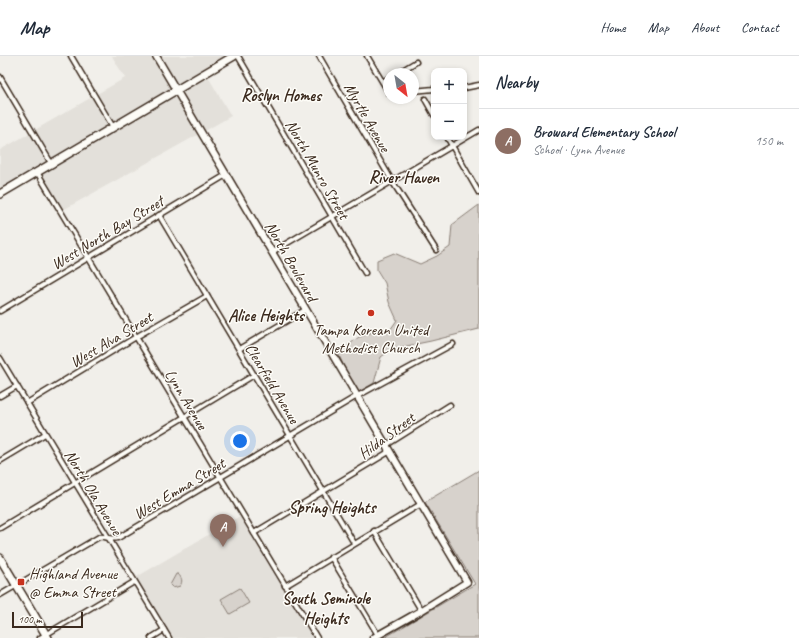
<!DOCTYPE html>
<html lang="en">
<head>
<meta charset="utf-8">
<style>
  body { margin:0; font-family:Caveat,sans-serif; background:#f2f2f3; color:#1f2937 }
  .controls { position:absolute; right:12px; top:12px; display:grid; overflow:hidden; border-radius:8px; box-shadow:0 2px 6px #0003 }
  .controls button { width:36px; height:36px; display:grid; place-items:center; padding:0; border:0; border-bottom:1px solid #e0e1e3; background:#fff; color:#1f2937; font:20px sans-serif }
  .compass { position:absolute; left:383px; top:12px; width:36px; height:36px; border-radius:50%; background:#fff; box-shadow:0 2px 6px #0003; rotate:149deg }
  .scale { position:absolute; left:12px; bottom:10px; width:71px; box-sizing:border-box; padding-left:4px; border:2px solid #3b2a1e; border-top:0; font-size:11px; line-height:14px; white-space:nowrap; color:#3b2a1e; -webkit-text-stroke:3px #fdfcf7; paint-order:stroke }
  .you { position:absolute; left:240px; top:385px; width:14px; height:14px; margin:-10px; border:3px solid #fff; border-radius:50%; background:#1a73e8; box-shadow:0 0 0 6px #1a73e833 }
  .badge { display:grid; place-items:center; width:26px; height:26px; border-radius:50%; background:#0b8043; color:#fff; font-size:13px; font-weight:700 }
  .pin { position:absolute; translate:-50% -33px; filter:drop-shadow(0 1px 2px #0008) }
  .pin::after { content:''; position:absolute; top:21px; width:14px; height:12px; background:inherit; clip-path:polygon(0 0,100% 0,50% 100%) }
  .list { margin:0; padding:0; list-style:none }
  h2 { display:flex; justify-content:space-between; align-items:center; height:52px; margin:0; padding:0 16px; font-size:17px }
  h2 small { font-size:13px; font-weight:400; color:#747a83 }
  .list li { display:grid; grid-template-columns:26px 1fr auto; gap:12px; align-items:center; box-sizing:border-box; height:64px; padding:0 16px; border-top:1px solid #e0e1e3 }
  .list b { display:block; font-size:15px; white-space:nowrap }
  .list p { margin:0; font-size:13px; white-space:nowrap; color:#747a83 }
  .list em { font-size:13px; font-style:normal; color:#747a83 }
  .map { position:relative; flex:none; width:479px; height:582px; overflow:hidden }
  header { display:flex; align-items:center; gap:24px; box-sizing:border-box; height:56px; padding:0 20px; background:#fff; border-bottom:1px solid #e0e1e3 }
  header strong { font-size:19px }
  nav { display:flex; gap:22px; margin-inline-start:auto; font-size:14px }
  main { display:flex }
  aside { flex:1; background:#fff }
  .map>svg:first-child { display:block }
</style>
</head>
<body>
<header>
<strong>Map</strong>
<nav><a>Home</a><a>Map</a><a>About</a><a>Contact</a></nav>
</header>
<main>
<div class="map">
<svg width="479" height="582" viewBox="0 0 479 582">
  <rect width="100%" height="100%" fill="#f1efea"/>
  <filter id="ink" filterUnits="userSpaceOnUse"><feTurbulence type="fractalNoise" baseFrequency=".025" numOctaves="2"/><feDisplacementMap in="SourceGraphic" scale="8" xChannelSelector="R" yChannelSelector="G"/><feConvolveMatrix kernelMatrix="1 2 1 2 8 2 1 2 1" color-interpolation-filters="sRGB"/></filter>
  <g filter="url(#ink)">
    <!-- built -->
    <g fill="#e3e0da">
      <polygon points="112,0 153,0 173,34 114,67 97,38 125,22"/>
      <polygon points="159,0 229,0 177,31"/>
      <polygon points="207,19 231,60 203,76 180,36"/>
      <polygon points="176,38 199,78 63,154 41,117"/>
      <polygon points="92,41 110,70 52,104 35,74"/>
      <polygon points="30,77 48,106 0,135 0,94"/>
      <polygon points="240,460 313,582 171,582 135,522"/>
    </g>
    <!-- green -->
    <g fill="#d7d2cc" stroke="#897e75">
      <polygon points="479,149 479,273 431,285 392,293 381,301 374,327 357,337 348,320 338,297 359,281 376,275 388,277 397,264 389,246 385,227 377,214 377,204 394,197 420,208 437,200 450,191 452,169"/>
      <polygon points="479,414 479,582 384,582 475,528 425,446"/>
      <path d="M176 518H178C182 522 183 525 180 530L173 532 170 529Z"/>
      <polygon points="240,532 249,547 230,558 221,543"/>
    </g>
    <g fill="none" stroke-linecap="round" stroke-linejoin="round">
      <defs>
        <g id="street">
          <polyline points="71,0 113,71"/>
          <polyline points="238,0 365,217"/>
          <polyline points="319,0 392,125 436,194"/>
          <polyline points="367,0 389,37"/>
          <polyline points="396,18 416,6"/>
          <polyline points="0,21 51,107"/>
          <polyline points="383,26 389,22"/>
          <polyline points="464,32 479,29"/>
          <polyline points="413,35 434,33"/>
          <polyline points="425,43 434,59"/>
          <polyline points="447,81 479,137"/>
          <polyline points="37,116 317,582"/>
          <polyline points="159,159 354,487"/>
          <polyline points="272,196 479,74"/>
          <polyline points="0,255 226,119"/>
          <polyline points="239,293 305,254"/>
          <polyline points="0,302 169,582"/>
          <polyline points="0,340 17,330"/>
          <polyline points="27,347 136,281 207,240"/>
          <polyline points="0,405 45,378"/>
          <polyline points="0,472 254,319"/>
          <polyline points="374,475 421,554"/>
          <polyline points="254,477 387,397 388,388 450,349"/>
          <polyline points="331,501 378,579"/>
          <polyline points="285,530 421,448"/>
          <path d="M0 539 99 481C106 480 111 484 118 482L352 343 453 288"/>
          <polyline points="40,582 134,526"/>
          <polyline points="151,582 164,574"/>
        </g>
        <polyline id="secondary" points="156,0 467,526 419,556 373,582"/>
        <g id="primary">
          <polyline points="0,138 234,0"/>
          <polyline points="0,502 48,582"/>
        </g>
      </defs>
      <!-- street casing -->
      <use href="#street" stroke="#3b2a1e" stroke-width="7"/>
      <!-- secondary casing -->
      <use href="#secondary" stroke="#3b2a1e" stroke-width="9"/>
      <!-- primary casing -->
      <use href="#primary" stroke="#3b2a1e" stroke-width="10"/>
      <!-- street -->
      <use href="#street" stroke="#fdfcf7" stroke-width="4"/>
      <!-- secondary -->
      <use href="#secondary" stroke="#fdfcf7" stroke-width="6"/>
      <!-- primary -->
      <use href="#primary" stroke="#fdfcf7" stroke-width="7"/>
    </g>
  </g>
  <!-- markers -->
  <g fill="#c8321e" stroke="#fdfcf7" stroke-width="1.5">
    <circle cx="371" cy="257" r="4"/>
    <rect x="17" y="522" width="8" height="8" rx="2"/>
  </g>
  <g text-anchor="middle" stroke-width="3" stroke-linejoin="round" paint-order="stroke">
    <!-- street labels -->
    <g font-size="16" fill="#3b2a1e" stroke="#fdfcf7">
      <text transform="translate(368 61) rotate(60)" y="6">Myrtle Avenue</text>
      <text transform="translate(318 113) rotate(60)" y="6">North Munro Street</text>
      <text transform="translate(107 176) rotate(-31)" y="6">West North Bay Street</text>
      <text transform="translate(292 205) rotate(60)" y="6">North Boulevard</text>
      <text transform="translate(111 283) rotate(-31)" y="6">West Alva Street</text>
      <text transform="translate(273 327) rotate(59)" y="6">Clearfield Avenue</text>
      <text transform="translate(187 343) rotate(59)" y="6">Lynn Avenue</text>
      <text transform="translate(386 379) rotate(-37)" y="6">Hilda Street</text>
      <text transform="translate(179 432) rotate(-31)" y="6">West Emma Street</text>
      <text transform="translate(94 436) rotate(59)" y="6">North Ola Avenue</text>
    </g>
    <!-- poi labels -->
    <g font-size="16" fill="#3b2a1e" stroke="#fdfcf7">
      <text x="371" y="279">Tampa Korean United<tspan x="371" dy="18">Methodist Church</tspan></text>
      <text x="29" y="523" text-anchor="start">Highland Avenue<tspan x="29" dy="18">@ Emma Street</tspan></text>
    </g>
    <!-- neighbourhood labels -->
    <g font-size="17" font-weight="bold" fill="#3b2a1e" stroke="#fdfcf7">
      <text x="281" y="45">Roslyn Homes</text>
      <text x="404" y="127">River Haven</text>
      <text x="266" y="265">Alice Heights</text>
      <text x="332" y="457">Spring Heights</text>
      <text x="326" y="548">South Seminole<tspan x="326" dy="20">Heights</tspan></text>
    </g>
  </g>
</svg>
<div class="controls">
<button>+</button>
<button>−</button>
</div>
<svg class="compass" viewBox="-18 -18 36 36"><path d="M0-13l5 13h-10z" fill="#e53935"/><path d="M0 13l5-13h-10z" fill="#747a83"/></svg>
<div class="scale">100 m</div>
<div class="you"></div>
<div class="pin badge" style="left:223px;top:491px;background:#8d6e63">A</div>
</div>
<aside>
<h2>Nearby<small></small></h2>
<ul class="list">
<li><span class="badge" style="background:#8d6e63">A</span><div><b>Broward Elementary School</b><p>School · Lynn Avenue</p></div><em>150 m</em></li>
</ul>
</aside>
</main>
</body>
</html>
